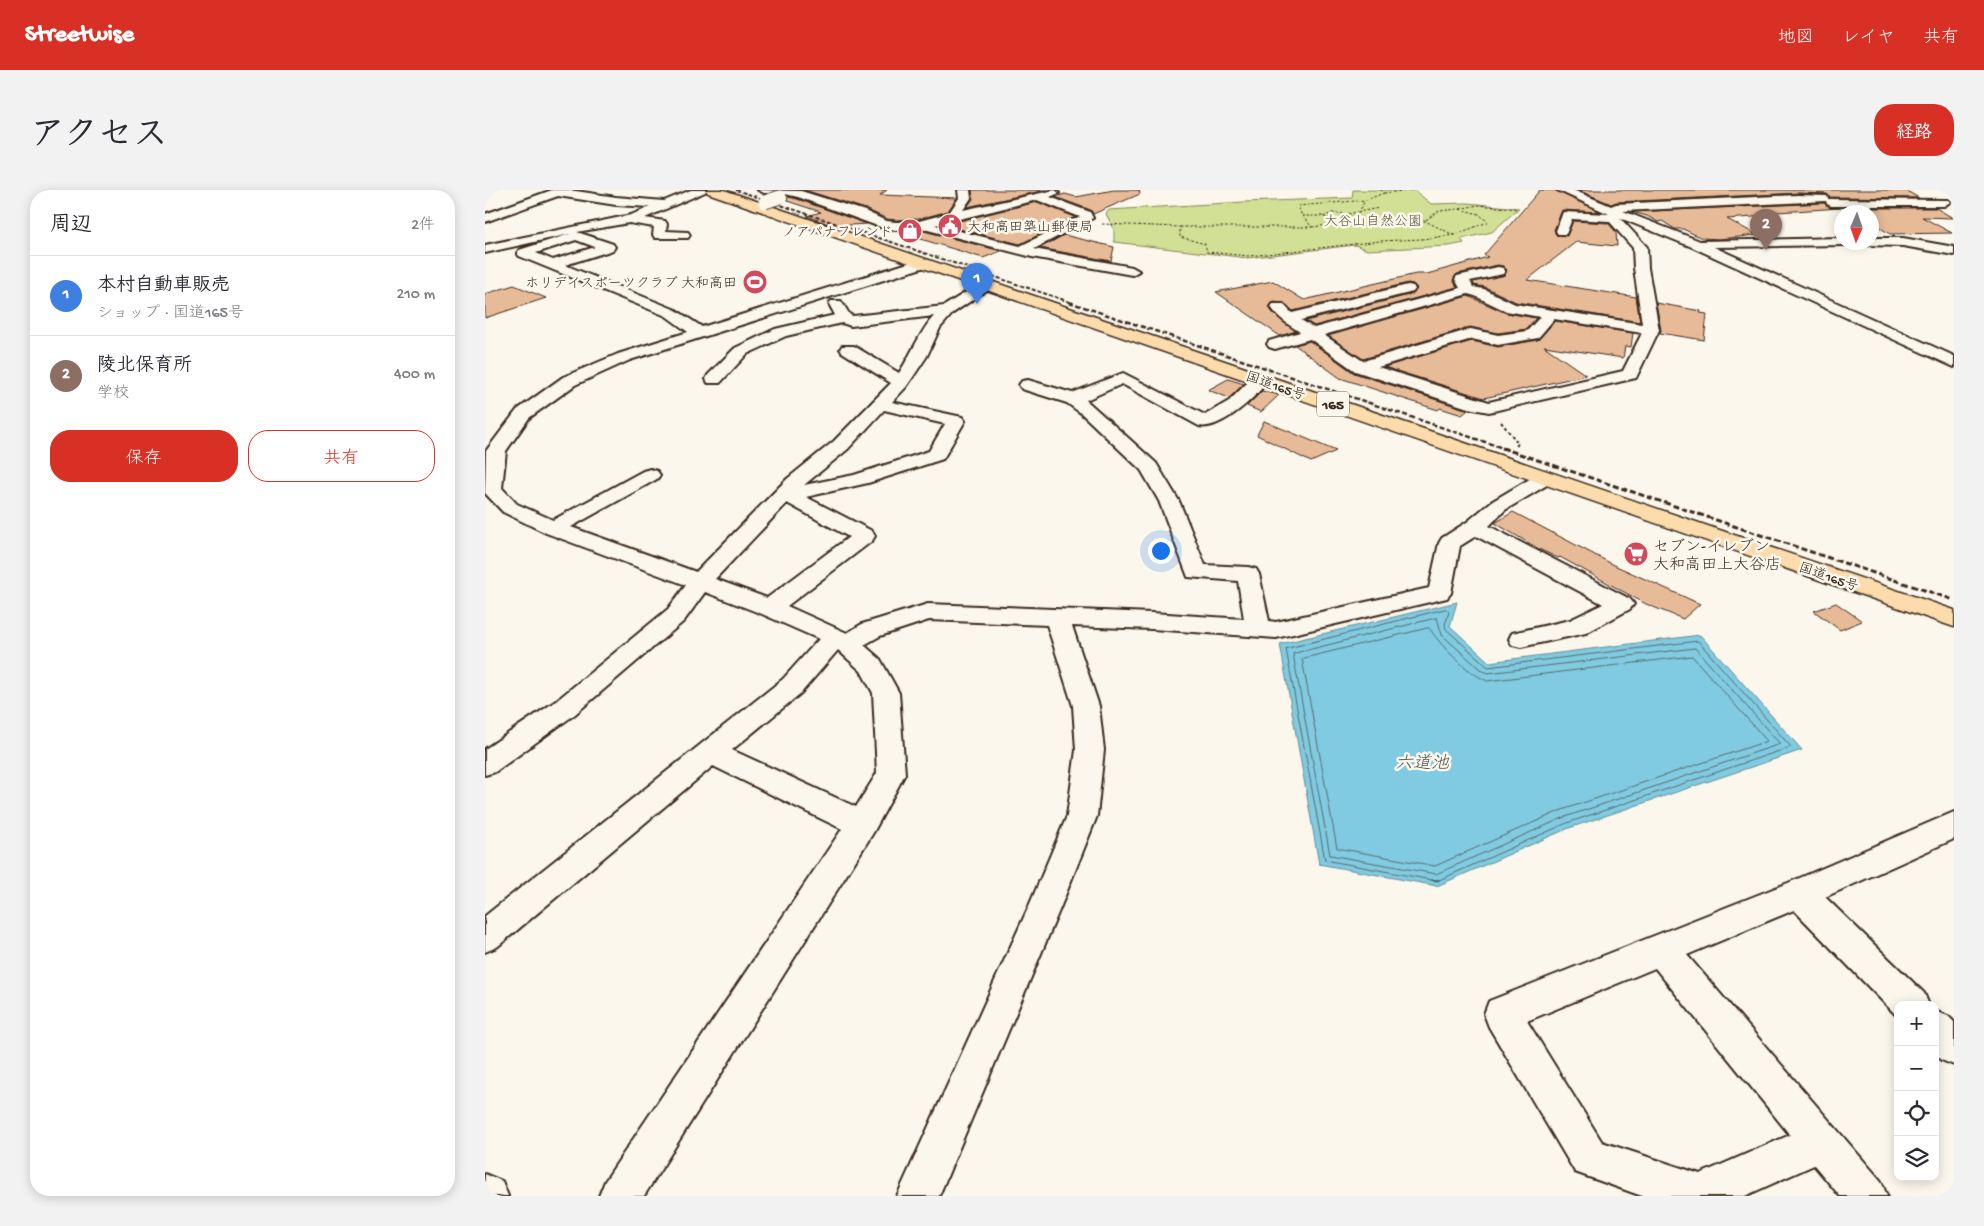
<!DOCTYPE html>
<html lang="ja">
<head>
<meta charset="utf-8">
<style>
  body { margin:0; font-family:"Gochi Hand","Klee One",sans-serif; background:#f2f2f3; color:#2b2b33 }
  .controls { position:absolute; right:15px; bottom:15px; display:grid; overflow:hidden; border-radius:10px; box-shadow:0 2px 12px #0003 }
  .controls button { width:45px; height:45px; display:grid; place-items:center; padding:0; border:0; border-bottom:1px solid #e1e1e2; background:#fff; color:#2b2b33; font:25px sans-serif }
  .compass { position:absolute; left:1349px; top:15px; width:45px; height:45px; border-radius:50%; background:#fff; box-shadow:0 2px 12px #0003; rotate:182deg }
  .you { position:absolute; left:675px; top:360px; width:18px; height:18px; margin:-12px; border:4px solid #fff; border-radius:50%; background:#1a73e8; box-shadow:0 0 0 8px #1a73e833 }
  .badge { display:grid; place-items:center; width:32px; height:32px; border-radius:50%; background:#d93025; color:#fff; font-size:16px; font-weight:700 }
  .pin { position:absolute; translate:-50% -41px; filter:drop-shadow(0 1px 2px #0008) }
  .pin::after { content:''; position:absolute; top:26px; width:18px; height:15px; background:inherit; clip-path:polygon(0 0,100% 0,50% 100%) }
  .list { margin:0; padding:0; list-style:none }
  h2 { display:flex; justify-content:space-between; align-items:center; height:65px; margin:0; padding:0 20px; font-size:21px }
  h2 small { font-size:16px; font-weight:400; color:#7c7c81 }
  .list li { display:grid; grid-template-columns:32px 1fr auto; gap:15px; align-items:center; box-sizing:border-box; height:80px; padding:0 20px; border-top:1px solid #e1e1e2 }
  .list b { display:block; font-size:19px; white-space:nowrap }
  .list p { margin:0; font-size:16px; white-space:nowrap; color:#7c7c81 }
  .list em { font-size:16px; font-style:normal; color:#7c7c81 }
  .actions { display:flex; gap:10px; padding:15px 20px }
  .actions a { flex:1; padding:11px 0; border:1px solid #d93025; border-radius:20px; text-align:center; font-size:18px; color:#d93025 }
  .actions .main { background:#d93025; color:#fff }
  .icon { flex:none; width:28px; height:28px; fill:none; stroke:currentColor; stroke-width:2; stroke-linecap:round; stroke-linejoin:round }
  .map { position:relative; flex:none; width:1469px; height:1006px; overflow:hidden; border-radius:20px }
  header { display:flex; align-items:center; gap:30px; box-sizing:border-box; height:70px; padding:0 25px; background:#d93025; color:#fff }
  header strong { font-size:24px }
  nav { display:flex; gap:28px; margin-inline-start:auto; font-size:18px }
  .intro { display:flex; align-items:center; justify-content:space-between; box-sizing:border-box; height:120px; padding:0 30px }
  h1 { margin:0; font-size:35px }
  .button { padding:12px 22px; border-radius:20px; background:#d93025; color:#fff; font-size:18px; font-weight:700 }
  main { display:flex; gap:30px; padding:0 30px }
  aside { flex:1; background:#fff; border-radius:20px; box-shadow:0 2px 12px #0003 }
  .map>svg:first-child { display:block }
</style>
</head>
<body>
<header>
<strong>Streetwise</strong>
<nav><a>地図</a><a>レイヤ</a><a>共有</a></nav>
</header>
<div class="intro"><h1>アクセス</h1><a class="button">経路</a></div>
<main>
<aside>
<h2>周辺<small>2件</small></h2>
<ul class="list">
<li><span class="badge" style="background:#3f7fe0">1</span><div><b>本村自動車販売</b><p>ショップ · 国道165号</p></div><em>210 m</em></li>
<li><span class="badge" style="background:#8d6e63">2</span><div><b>陵北保育所</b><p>学校</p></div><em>400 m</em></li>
</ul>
<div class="actions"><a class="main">保存</a><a>共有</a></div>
</aside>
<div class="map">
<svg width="1469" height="1006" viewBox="0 0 1469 1006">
  <rect width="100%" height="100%" fill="#fbf7ec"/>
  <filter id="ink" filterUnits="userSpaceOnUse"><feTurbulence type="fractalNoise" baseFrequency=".02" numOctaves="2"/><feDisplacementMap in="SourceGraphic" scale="10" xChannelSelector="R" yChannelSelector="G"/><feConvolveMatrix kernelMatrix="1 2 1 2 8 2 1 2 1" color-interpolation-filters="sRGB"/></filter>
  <g filter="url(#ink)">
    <!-- green -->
    <polygon fill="#d1e094" stroke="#868559" points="868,0 929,0 946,14 983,13 1034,18 1007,42 976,49 979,53 964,56 882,60 870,55 762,68 629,52 629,39 621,24 624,20 759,12 867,8"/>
    <!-- water -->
    <polygon fill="#80cbe1" stroke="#648b93" points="972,412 965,436 1004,472 1215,445 1317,560 1084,638 952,696 834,674 795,454"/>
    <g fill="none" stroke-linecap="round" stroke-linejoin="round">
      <!-- shore-far1 -->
      <g stroke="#576a6c" stroke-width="1">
        <polygon points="961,419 964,422 960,435 961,439 1003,477 1213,451 1306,557 1082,633 952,691 840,670 801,459"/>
        <polygon points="952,428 957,445 996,480 1003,483 1210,458 1295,554 1080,627 951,684 845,665 808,464"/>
        <path d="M944 438C958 458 980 481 1002 491L1207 466 1282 551 1077 620 950 676 852 658 817 469Z"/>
      </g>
      <!-- shore -->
      <polyline stroke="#576a6c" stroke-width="2" points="947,690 954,690"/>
    </g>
    <!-- building -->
    <g fill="#e8bb98" stroke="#3b2a1e">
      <polygon points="319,0 402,0 395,5 472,8 463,21 434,29 411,30 402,29 381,19"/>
      <polygon points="487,0 561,0 482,17 488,9"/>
      <polygon points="629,0 654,0 655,4 608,24 606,20 570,7 580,4 591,7"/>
      <polygon points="1055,0 1070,0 1115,22 1077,20 1069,40 1071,45 1082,46 1088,31 1123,33 1131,42 1132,56 1091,52 1042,90 1151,107 1155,132 1031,112 1000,97 989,95 988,92 1020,85 1022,80 1018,76 1013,75 972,84 968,90 972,97 829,136 821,131 928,104 932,98 928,94 923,93 808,121 799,113 788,112 784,117 787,122 811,141 795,146 731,102 788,91 819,110 931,84 942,84 1003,67 999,65"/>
      <polygon points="1093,0 1420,0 1434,8 1344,7 1342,4 1313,3 1131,12 1126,14"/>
      <polygon points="303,7 312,9 382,34 349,36 322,26 336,22 302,11"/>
      <polygon points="552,12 590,27 535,54 458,35"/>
      <polygon points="1340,13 1345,18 1356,18 1276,23 1281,26 1242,29 1272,45 1234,49 1217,48 1198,39 1190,39 1177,31 1173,32 1162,26 1147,22"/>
      <polygon points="1363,18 1451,18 1468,28 1437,27 1467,43 1405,44 1386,32 1386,22 1371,22"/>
      <polygon points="435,40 516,61 498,68 413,42"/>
      <polygon points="579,45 629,57 626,71 555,58"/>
      <polygon points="29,95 61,108 0,128 0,104"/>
      <polygon points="983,106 1021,123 1051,128 1041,139 1013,143 985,137 878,169 843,146"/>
      <polygon points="1171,113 1216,121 1215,123 1222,124 1219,150 1175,143 1176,140"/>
      <polygon points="1070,131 1148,143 1146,157 1140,156 1138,168 1059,156 1101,185 999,208 899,177 987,151 1013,157 1053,150"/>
      <polygon points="825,151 869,183 983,220 977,225 955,218 953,220 855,188 810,155"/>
      <polygon points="743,189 759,194 744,208 723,200"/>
      <polygon points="777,201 794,205 776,222 762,216"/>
      <polygon points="779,231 851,261 826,272 772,245"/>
      <polygon points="1028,322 1129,375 1215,414 1198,429 1161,414 1075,367 1073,368 1054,359 1010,333"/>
      <polygon points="1351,413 1377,431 1355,440 1329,421"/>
    </g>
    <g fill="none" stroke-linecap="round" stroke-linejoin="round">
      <defs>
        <g id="minor">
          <path d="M67 0H84L131 7 179 11 206 0H222L220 2 160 28 180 31 182 34 181 41 203 42 205 45 203 48H170L168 45 169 37 144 33 92 42 128 54 130 57 128 60 80 75 191 120 217 137 433 70H443L445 73 443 76 145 170 90 195 44 228 21 261 17 298 32 314 68 330 158 281 165 279 172 281 175 285 172 289 86 337 211 382 302 289 349 251 406 193 357 162 355 159 357 156H369L414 183C426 165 435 141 449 126L366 136 357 133 301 146 262 164 235 193H223L221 189 223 185 250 158 290 139 350 125 344 114 346 111H356L365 125 368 126 459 116 497 92H507L509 95 468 123 455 138 442 166 422 196 407 212 477 227 480 231 458 269 383 293 321 307 387 341 390 346 387 351 302 416 362 443 377 434 443 414 667 423 759 429 753 391 703 387 674 311 656 280 597 224 582 213 537 199 534 195 537 191 543 190 587 203 638 183 720 225 744 211 770 185H782L784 189C773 206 735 241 714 236L637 194 601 210 671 273 694 311 720 375 763 377 771 379 774 384 784 431 791 432 944 398 954 353 957 348 982 332 1006 312 1053 284 1060 282 1067 284 1070 288 1067 292 1020 320 1004 336 1145 409 1149 414 1145 419 1101 443 1036 457 1027 455 1024 449 1027 443 1085 430 1118 414 991 346 975 356 966 403 962 408 791 448 667 439 587 436 614 516 619 560 612 626 576 716 454 1006H412L544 716 582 626 591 560 588 516 562 435 444 430 395 446 379 455 395 469 414 503 420 584 388 643 159 1006H114L120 991 357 639 228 576 12 757 0 762V726L298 489 334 449 277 424 220 402 199 431 89 525 10 582 0 585V559L71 511 183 419 201 395 61 343 18 322 0 303 1 261 32 220 78 187 133 164 203 142 181 126 34 66 32 63 34 60 85 44 0 63V55L146 25 165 17 131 15 73 6 0 32V24ZM91 50 110 57 68 70 51 63ZM399 220 460 234 444 261 369 285 319 295 363 259ZM302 313 364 347 282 408 230 389ZM353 460 376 481 388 503 392 583 371 617 247 560 316 503Z"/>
          <path d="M273 0 316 1 380 21 401 31 411 32 434 31 464 23 474 8 473 0H485L486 8 478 20 570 0 574 3 565 7 605 22 608 28 549 59 647 77 654 81 647 85 547 67 435 38 411 40 398 38 313 7 296 3H279ZM552 10 595 27 535 56 450 35Z"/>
          <path d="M1072 0H1088L1126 16 1131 14 1313 5 1342 6 1343 9 1463 10 1465 12 1459 16H1346L1342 14 1341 11 1138 21 1215 51 1356 48V52H1362L1361 55 1229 57 1469 166V177L1207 57 1135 28 1162 57 1163 78 1174 140 1151 188 1004 222 983 218 870 181 825 149 790 159 784 157 782 154 784 151 815 142C804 135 793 128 786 117L788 114H798L807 123 923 95 928 96 930 99 928 102 816 130 829 138 975 98 970 89 972 86 1013 77 1018 78 1020 81 1018 84 985 91 988 97 999 99 1030 114 1157 134 1149 78 1148 58 1124 31 1087 29 1081 44H1073L1071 41 1078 22 1124 24ZM983 104 990 106 1021 121 1055 127 1042 141 1013 145 986 139 878 171 839 145ZM1069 129 1157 143 1138 181 1004 212 893 177 987 149 1013 155 1053 148Z"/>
          <polygon points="1386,48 1418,48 1469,57 1469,65 1418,56 1381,55 1380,52 1386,52"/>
          <path d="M1469 622V649L1340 707 1439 803 1444 815H1413V827L1309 720 1202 765 1396 991 1402 1006H1355L1329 975 1260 1006H1157L1090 982 1004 837 999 824 1004 811 1303 693ZM1170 778 1305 945 1215 984 1117 952 1042 831Z"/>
          <polygon points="1450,821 1463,826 1469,832 1469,875 1456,870 1450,864"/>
          <polygon points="0,984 17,991 23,1006 0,1006"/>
        </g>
        <polygon id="highway" points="221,0 239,0 1469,420 1469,437 223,3"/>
      </defs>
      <!-- minor casing -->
      <use href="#minor" stroke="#3b2a1e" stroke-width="4"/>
      <!-- highway casing -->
      <use href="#highway" stroke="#3b2a1e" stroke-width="3"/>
      <!-- path-far1 -->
      <g stroke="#3b2a1e" stroke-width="1" stroke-dasharray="2.5 2" stroke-linecap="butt">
        <polyline points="899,3 927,0"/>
        <polygon points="847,23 863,24 868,28 853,32 838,27"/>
        <polyline points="863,24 894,18"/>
        <polyline points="817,26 839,26"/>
        <polyline points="941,30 954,21 974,19"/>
        <polyline points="870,31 880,10"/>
        <polyline points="871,31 940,31 969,45"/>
        <polyline points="617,34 695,37 695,47 720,54 722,62 764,66 895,51 937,49 969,45 1003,32 994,24 974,19 993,15 1032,19"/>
        <polyline points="695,37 827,37 817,26 813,16 881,10 899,3 896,0"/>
        <polyline points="827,37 861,33"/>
      </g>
      <!-- path -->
      <polyline stroke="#3b2a1e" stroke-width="2" stroke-dasharray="3 2.5" stroke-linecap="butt" points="1016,232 1033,253 1031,257"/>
      <!-- minor -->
      <use href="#minor" fill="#fbf7ec" fill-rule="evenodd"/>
      <!-- highway -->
      <use href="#highway" fill="#fcdcac" fill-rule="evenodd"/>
      <!-- rail-far2 -->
      <polyline stroke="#3b2a1e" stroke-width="2" stroke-dasharray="4 2" stroke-linecap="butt" points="251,0 588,113"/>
      <!-- rail-far1 -->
      <polyline stroke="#3b2a1e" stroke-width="2.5" stroke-dasharray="5 2.5" stroke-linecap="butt" points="584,112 1021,259"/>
      <!-- rail -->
      <polyline stroke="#3b2a1e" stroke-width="3" stroke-dasharray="6 3" stroke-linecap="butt" points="1017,258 1469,410"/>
      <defs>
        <polyline id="minor-bridge" points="280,12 295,7"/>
      </defs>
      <!-- minor-bridge casing -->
      <use href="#minor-bridge" stroke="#3b2a1e" stroke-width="15" stroke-linecap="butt"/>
      <!-- minor-bridge -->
      <use href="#minor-bridge" stroke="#fbf7ec" stroke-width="13"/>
    </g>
  </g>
  <!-- icons -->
  <defs>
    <symbol id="civic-disc" viewBox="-11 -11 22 22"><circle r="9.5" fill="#d1495b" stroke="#fbf7ec"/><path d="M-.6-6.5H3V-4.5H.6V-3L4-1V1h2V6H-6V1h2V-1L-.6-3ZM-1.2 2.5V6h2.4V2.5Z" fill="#fff"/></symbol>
    <symbol id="shop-disc" viewBox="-11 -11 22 22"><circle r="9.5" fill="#d1495b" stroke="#fbf7ec"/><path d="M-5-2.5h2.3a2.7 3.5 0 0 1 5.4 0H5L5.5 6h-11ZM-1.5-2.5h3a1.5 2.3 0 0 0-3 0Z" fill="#fff"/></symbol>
    <symbol id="stadium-disc" viewBox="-11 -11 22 22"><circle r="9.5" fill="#d1495b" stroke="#fbf7ec"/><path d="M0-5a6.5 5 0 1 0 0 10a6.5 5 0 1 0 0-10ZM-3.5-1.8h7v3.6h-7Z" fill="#fff"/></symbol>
    <symbol id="supermarket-disc" viewBox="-11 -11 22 22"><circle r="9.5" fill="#d1495b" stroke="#fbf7ec"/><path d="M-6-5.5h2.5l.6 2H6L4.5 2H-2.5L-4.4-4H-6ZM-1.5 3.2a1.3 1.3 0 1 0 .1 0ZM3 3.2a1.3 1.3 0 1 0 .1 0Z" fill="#fff"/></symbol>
  </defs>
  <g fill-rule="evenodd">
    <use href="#civic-disc" x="451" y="22" width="28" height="28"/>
    <use href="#shop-disc" x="411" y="27" width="28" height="28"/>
    <use href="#stadium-disc" x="256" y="78" width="28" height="28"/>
    <use href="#supermarket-disc" x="1137" y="350" width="28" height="28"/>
  </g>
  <g text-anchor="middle" stroke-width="5" stroke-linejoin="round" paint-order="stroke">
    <!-- far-park labels -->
    <g font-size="14" fill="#60583c" stroke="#fbf7ec">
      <text x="888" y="35">大谷山自然公園</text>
    </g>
    <!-- far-poi labels -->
    <g font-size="14" fill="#3b2a1e" stroke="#fbf7ec" text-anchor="end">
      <text x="482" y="41" text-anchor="start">大和高田築山郵便局</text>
      <text x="408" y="46">ノアパナフレンド</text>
      <text x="252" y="97">ホリデイスポーツクラブ 大和高田</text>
    </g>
    <!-- far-street labels -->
    <g font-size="14" fill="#3b2a1e" stroke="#fbf7ec">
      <text transform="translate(791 195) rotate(19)" y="5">国道165号</text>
      <text transform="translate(1344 386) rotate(19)" y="5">国道165号</text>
    </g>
    <!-- shield labels -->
    <rect fill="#fbf7ec" stroke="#75685c" stroke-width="1" x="832" y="201.5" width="32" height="25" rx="4"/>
    <g font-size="15" font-weight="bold" fill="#3b2a1e">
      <text x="848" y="219">165</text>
    </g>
    <!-- poi labels -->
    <g font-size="16" fill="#3b2a1e" stroke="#fbf7ec" text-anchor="start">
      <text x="1168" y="361">セブン-イレブン<tspan x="1168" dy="18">大和高田上大谷店</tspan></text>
    </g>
    <!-- water labels -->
    <g font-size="18" font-style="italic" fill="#505a58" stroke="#fbf7ec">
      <text x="937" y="578">六道池</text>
    </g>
  </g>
</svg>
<div class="controls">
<button>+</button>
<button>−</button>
<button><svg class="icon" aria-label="locate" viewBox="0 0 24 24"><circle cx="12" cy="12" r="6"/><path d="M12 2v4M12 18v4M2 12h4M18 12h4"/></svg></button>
<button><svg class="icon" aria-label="layers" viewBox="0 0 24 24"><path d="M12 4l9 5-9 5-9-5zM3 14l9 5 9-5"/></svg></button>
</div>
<svg class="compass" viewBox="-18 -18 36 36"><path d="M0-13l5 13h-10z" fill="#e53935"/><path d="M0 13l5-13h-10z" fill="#7c7c81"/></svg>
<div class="you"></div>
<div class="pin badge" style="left:492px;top:114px;background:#3f7fe0">1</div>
<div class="pin badge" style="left:1281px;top:60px;background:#8d6e63">2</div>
</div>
</main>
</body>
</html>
